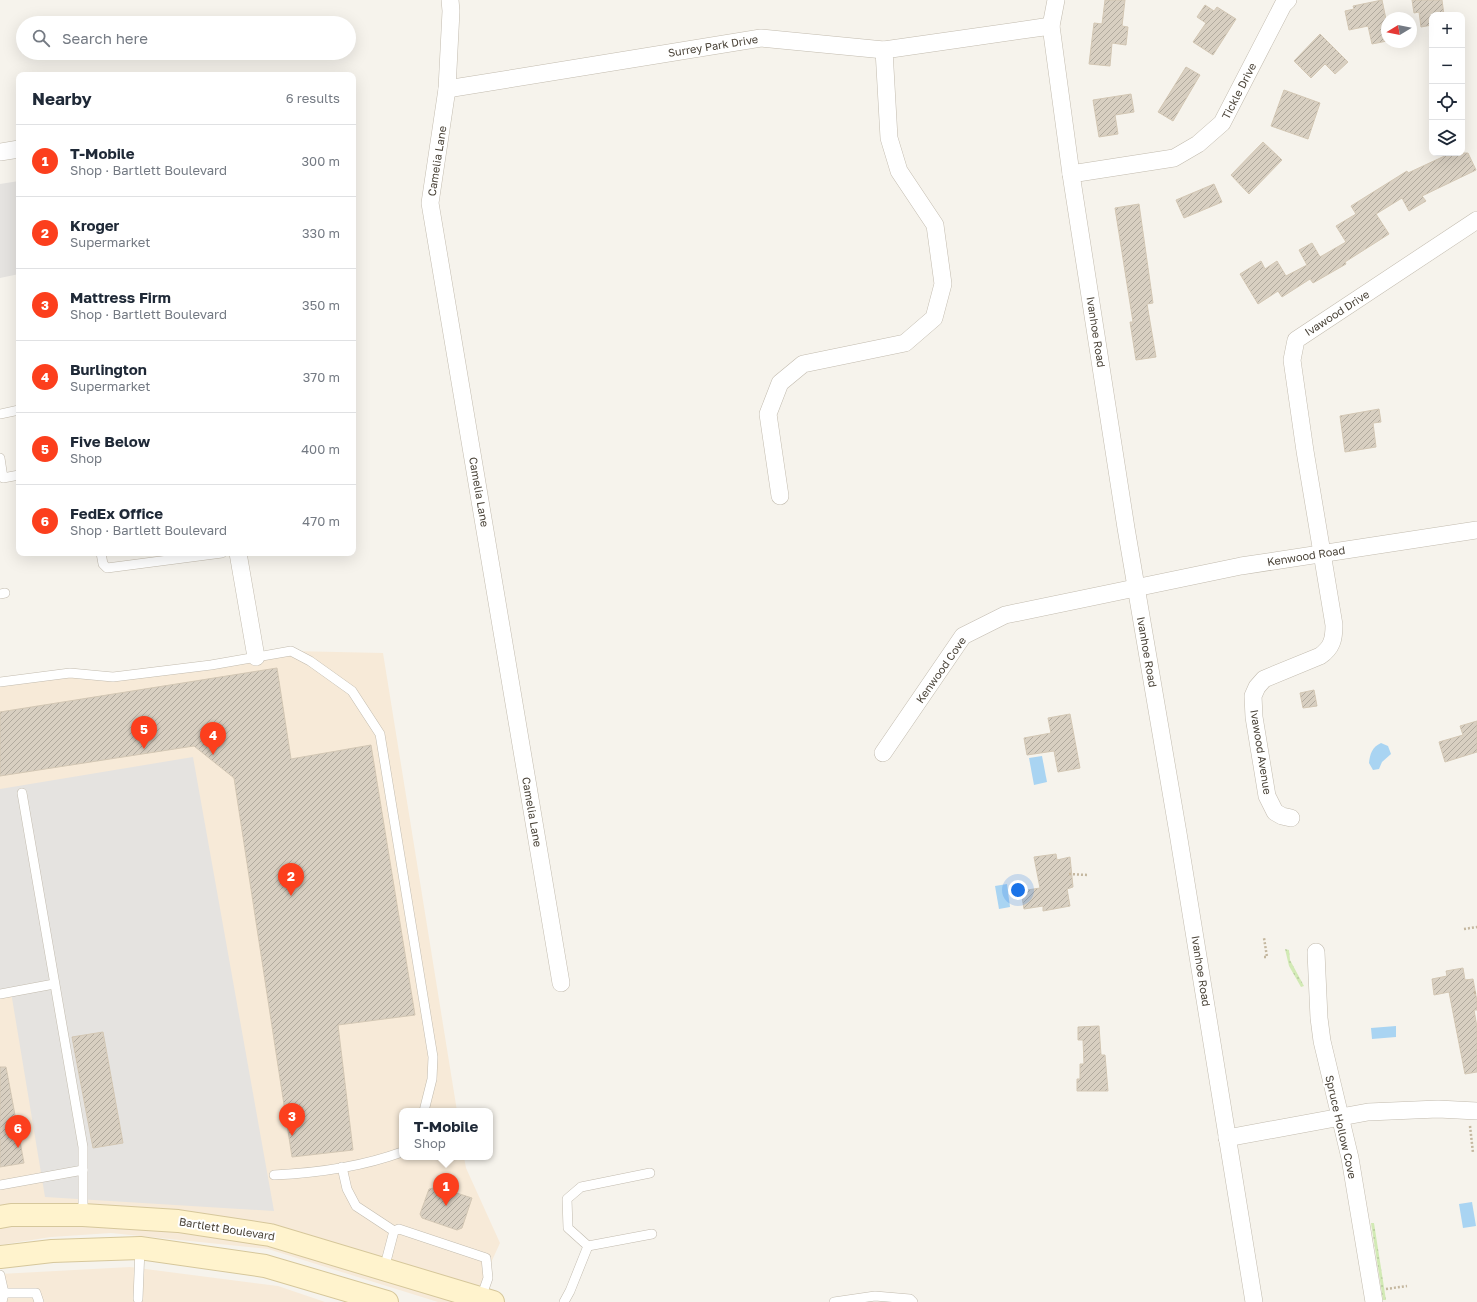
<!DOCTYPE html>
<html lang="en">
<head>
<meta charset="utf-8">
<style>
  body { margin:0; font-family:"Golos Text",sans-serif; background:#f2f2f3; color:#1f2937 }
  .controls { position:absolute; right:12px; top:12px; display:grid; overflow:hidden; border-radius:8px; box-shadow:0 4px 16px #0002 }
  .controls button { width:36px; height:36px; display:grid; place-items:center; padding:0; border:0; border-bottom:1px solid #e0e1e3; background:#fff; color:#1f2937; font:20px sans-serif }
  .compass { position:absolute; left:1381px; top:12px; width:36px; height:36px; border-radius:50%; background:#fff; box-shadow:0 4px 16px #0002; rotate:260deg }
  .you { position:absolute; left:1018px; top:890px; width:14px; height:14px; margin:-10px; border:3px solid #fff; border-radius:50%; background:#1a73e8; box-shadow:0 0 0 6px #1a73e833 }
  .badge { display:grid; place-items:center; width:26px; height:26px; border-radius:50%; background:#fc3f1d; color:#fff; font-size:13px; font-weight:700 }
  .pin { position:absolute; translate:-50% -33px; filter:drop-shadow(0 1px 2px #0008) }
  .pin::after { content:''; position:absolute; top:21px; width:14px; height:12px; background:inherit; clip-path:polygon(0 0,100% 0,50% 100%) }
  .popup { position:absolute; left:399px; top:1108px; width:94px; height:52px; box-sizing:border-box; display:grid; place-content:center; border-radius:8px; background:#fff; filter:drop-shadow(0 1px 3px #0005); font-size:13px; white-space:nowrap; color:#747a83 }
  .popup b { font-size:15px; color:#1f2937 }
  .popup::after { content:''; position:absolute; left:50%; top:100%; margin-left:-8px; border:8px solid transparent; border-top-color:#fff }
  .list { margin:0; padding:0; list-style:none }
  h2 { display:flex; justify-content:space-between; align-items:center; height:52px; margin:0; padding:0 16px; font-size:17px }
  h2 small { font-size:13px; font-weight:400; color:#747a83 }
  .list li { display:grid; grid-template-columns:26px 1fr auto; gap:12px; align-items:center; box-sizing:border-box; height:72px; padding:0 16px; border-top:1px solid #e0e1e3 }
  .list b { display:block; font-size:15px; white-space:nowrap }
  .list p { margin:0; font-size:13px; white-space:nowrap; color:#747a83 }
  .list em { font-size:13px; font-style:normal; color:#747a83 }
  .icon { flex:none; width:22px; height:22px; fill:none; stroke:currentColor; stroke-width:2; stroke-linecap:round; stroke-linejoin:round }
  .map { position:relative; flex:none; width:1477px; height:1302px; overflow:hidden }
  .search { position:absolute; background:#fff; box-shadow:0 4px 16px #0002; left:16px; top:16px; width:340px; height:44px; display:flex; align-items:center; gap:10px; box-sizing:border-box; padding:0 14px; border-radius:22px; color:#747a83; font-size:15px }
  .panel { position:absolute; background:#fff; box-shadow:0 4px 16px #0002; left:16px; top:72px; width:340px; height:484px; border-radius:8px }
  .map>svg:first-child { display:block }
</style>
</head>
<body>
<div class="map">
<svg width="1477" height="1302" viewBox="0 0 1477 1302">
  <defs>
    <pattern id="grass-dots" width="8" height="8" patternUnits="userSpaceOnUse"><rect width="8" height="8" fill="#d2eab5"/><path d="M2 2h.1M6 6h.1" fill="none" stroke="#b6ca9c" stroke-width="1.8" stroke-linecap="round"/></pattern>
    <pattern id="building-hatch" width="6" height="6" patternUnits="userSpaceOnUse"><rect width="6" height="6" fill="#d8cfc1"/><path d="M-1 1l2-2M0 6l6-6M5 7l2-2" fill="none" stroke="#b1aa9e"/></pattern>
  </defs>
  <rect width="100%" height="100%" fill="#f6f3ec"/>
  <!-- commercial -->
  <g fill="#f7ead8">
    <polygon points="291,651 383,653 457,1111 402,1111 402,1157 464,1157 466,1168 500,1243 473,1302 438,1302 268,1249 111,1233 51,1237 0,1245 0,682 70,673 113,677"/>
    <polygon points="130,1267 278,1286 325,1302 0,1302 0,1274"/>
  </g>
  <!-- grass -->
  <g fill="url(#grass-dots)">
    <polygon points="1285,949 1289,950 1290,960 1304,986 1301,987 1289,966"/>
    <polygon points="1371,1223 1374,1223 1386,1300 1383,1300"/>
  </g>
  <!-- parking -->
  <g fill="#e5e3e0">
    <polygon points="19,181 19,274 0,278 0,184"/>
    <polygon points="193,757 274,1211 45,1197 11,992 0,993 0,789"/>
  </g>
  <!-- water -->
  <g fill="#a9d4f2">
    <path d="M1381 743 1388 746 1391 754 1382 762 1379 769 1373 770 1369 763C1370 754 1372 747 1381 743Z"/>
    <polygon points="1042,756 1047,782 1034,785 1029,758"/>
    <polygon points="1007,884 1010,907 999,909 995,886"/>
    <polygon points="1396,1026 1396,1037 1372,1039 1371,1028"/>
    <polygon points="1472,1202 1476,1226 1463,1228 1459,1204"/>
  </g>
  <!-- building -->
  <g fill="url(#building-hatch)" stroke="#d3c7b4">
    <polygon points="1105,0 1125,0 1122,26 1128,27 1126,45 1112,43 1110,66 1089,64 1094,23 1102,24"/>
    <polygon points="1382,0 1387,24 1387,41 1372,44 1368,26 1349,30 1345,11 1354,9 1353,6"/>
    <polygon points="1412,0 1442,0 1444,15 1432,15 1432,25 1421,27 1419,12 1414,13"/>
    <polygon points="1205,5 1214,11 1217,7 1236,19 1213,55 1193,42 1206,23 1197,17"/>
    <polygon points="1320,34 1348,62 1335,74 1325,64 1311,78 1294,61"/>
    <polygon points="1186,67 1200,75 1173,121 1158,112"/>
    <polygon points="1284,90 1320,103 1308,139 1271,126"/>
    <polygon points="1131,94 1134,112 1115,115 1118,134 1099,137 1093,100"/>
    <polygon points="1263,142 1282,160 1249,194 1231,175"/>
    <polygon points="1451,153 1468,153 1476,170 1422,196 1426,201 1409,211 1402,198 1376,214 1389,234 1345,262 1346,264 1313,283 1310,279 1282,297 1278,291 1258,304 1240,274 1261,261 1265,269 1277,261 1286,276 1307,265 1299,250 1312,243 1320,257 1346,242 1336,226 1356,214 1351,206 1407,171 1408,173"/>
    <polygon points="1214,184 1222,202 1184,218 1176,200"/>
    <polygon points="1139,204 1153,303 1147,304 1156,357 1136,360 1130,322 1133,322 1115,208"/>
    <polygon points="1379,409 1381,422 1373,423 1376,447 1345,452 1340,416"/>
    <polygon points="277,668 291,759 371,745 415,1015 338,1025 353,1150 292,1157 234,778 194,746 0,776 0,712"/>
    <polygon points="1314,690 1317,706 1303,708 1300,693"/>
    <polygon points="1070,714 1080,768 1058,772 1054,751 1027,755 1024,738 1051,733 1048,718"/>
    <polygon points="1477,721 1477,752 1445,762 1439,742 1463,735 1460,726"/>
    <polygon points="1056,854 1057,860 1070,857 1073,887 1067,889 1070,906 1043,911 1043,906 1024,909 1021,891 1040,888 1034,857"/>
    <polygon points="1463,968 1465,980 1473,979 1477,1001 1477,1010 1474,1010 1477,1027 1477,1072 1465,1074 1449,992 1434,995 1432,979 1447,976 1446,971"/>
    <polygon points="1099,1026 1101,1055 1105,1055 1108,1091 1077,1091 1077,1079 1080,1079 1080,1064 1084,1064 1083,1040 1078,1040 1078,1027"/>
    <polygon points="103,1032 123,1143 93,1148 72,1037"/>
    <polygon points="0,1067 6,1067 24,1163 0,1167"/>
    <polygon points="438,1187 472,1198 462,1228 457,1230 422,1218 420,1214 429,1189"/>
  </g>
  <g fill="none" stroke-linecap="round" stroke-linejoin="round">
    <defs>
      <g id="lane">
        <polyline points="0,414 19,410"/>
        <polyline points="0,458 3,478 19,475"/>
        <polyline points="101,553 103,564 107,568 222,553"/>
        <polyline points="0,594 5,593"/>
        <polyline points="0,682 70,673 113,677 211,665 291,651 310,661 352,691 380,734 433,1057 432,1079 424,1111"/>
        <polyline points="22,793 83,1147 83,1215"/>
        <polyline points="0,994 54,984"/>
        <polyline points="342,1167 347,1189 356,1206 394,1231"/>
        <path d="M274 1175C317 1173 361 1167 402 1152"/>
        <polyline points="0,1185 83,1170"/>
        <polyline points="588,1246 652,1234"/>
        <polyline points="384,1269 394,1231 399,1229 486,1258 488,1278 481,1298"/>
        <polyline points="0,1275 4,1293 2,1302"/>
        <polyline points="0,1293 36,1293 39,1302"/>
        <polyline points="138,1299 140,1248"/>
        <polyline points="564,1302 570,1291 588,1246 568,1228 567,1199 581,1187 650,1173"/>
        <polyline points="834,1302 875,1296 910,1299 913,1302"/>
      </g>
      <g id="street">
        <polyline points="450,0 451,11 447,89 430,203 561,983"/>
        <polyline points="1056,0 1051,26 1071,174 1126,528 1178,833 1254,1302"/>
        <polyline points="447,89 761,38 884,50 1051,26"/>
        <polyline points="0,152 19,149"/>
        <polyline points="1071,174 1174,158 1198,144 1222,123 1283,5 1288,0"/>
        <polyline points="780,496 768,414 780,383 803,364 905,343 934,318 943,284 935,225 899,171 889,138 884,50"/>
        <polyline points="238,553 256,657"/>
        <polyline points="883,753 963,636 1005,615 1241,566 1477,530"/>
        <path d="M1291 818 1282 816 1275 812 1267 796 1254 717 1253 696 1257 687 1264 679 1320 656C1332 648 1334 639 1334 625L1305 451 1292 360 1296 340 1477 220"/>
        <polyline points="1316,952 1319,1018 1322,1041 1350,1158 1374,1302"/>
        <polyline points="1227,1138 1368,1112 1438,1109 1477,1111"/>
      </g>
      <g id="secondary">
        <polyline points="0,1217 11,1215 83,1215 178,1221 270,1235 493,1302"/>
        <polyline points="0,1257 52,1251 140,1248 265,1266 387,1302"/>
      </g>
    </defs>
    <!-- lane casing -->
    <use href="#lane" stroke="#c2bbae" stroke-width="10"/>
    <!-- street casing -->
    <use href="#street" stroke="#c2bbae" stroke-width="18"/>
    <!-- secondary casing -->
    <use href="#secondary" stroke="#d6c79b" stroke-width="24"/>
    <!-- path -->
    <g stroke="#c4b79f" stroke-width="2.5" stroke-dasharray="2 2" stroke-linecap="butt">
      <polyline points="1069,874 1088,875"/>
      <polyline points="1464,929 1477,927"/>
      <polyline points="1264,957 1267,957 1264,938"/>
      <polyline points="1474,993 1477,992"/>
      <polyline points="1470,1126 1473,1153"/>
      <polyline points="1386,1289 1407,1286"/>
    </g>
    <!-- lane -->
    <use href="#lane" stroke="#fff" stroke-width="9"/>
    <!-- street -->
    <use href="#street" stroke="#fff" stroke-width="17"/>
    <!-- secondary -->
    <use href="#secondary" stroke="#fff3cd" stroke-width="22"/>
  </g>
  <g text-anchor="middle" stroke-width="4" stroke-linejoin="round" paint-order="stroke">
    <!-- street labels -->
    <g font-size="11" fill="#4b4439" stroke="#fff">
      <text transform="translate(713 46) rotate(-9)" y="4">Surrey Park Drive</text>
      <text transform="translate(1239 91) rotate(-63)" y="4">Tickle Drive</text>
      <text transform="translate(437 161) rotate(-81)" y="4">Camelia Lane</text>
      <text transform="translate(1337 313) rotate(-33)" y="4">Ivawood Drive</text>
      <text transform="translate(1096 332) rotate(81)" y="4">Ivanhoe Road</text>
      <text transform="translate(479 492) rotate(80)" y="4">Camelia Lane</text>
      <text transform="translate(1306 556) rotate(-9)" y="4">Kenwood Road</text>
      <text transform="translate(1147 652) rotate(80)" y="4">Ivanhoe Road</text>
      <text transform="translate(941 670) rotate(-55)" y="4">Kenwood Cove</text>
      <text transform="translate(1261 752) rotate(81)" y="4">Ivawood Avenue</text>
      <text transform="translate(532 812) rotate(80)" y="4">Camelia Lane</text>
      <text transform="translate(1201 971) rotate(81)" y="4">Ivanhoe Road</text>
      <text transform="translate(1341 1127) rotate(77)" y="4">Spruce Hollow Cove</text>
      <text transform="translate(227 1229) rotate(9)" y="4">Bartlett Boulevard</text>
    </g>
  </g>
</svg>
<div class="controls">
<button>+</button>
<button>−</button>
<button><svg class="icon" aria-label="locate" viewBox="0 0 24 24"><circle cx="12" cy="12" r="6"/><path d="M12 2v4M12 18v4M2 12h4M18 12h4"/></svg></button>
<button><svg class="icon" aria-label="layers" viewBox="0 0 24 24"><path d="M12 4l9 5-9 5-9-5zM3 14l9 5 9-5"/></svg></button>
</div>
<svg class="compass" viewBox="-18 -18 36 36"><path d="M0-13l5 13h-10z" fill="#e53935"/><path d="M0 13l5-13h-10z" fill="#747a83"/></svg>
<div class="you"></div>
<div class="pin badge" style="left:446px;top:1206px">1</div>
<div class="popup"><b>T-Mobile</b>Shop</div>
<div class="pin badge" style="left:291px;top:896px">2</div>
<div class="pin badge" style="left:292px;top:1136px">3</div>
<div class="pin badge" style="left:213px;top:755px">4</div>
<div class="pin badge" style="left:144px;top:749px">5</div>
<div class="pin badge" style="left:18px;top:1148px">6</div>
<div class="search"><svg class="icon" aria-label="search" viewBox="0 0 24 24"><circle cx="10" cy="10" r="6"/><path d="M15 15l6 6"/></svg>Search here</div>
<section class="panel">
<h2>Nearby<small>6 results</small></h2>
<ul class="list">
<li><span class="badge">1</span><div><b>T-Mobile</b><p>Shop · Bartlett Boulevard</p></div><em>300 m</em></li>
<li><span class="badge">2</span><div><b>Kroger</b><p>Supermarket</p></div><em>330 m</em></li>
<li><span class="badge">3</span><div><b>Mattress Firm</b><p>Shop · Bartlett Boulevard</p></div><em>350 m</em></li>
<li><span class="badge">4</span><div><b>Burlington</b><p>Supermarket</p></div><em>370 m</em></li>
<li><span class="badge">5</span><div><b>Five Below</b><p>Shop</p></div><em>400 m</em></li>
<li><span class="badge">6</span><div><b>FedEx Office</b><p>Shop · Bartlett Boulevard</p></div><em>470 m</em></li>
</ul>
</section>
</div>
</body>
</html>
